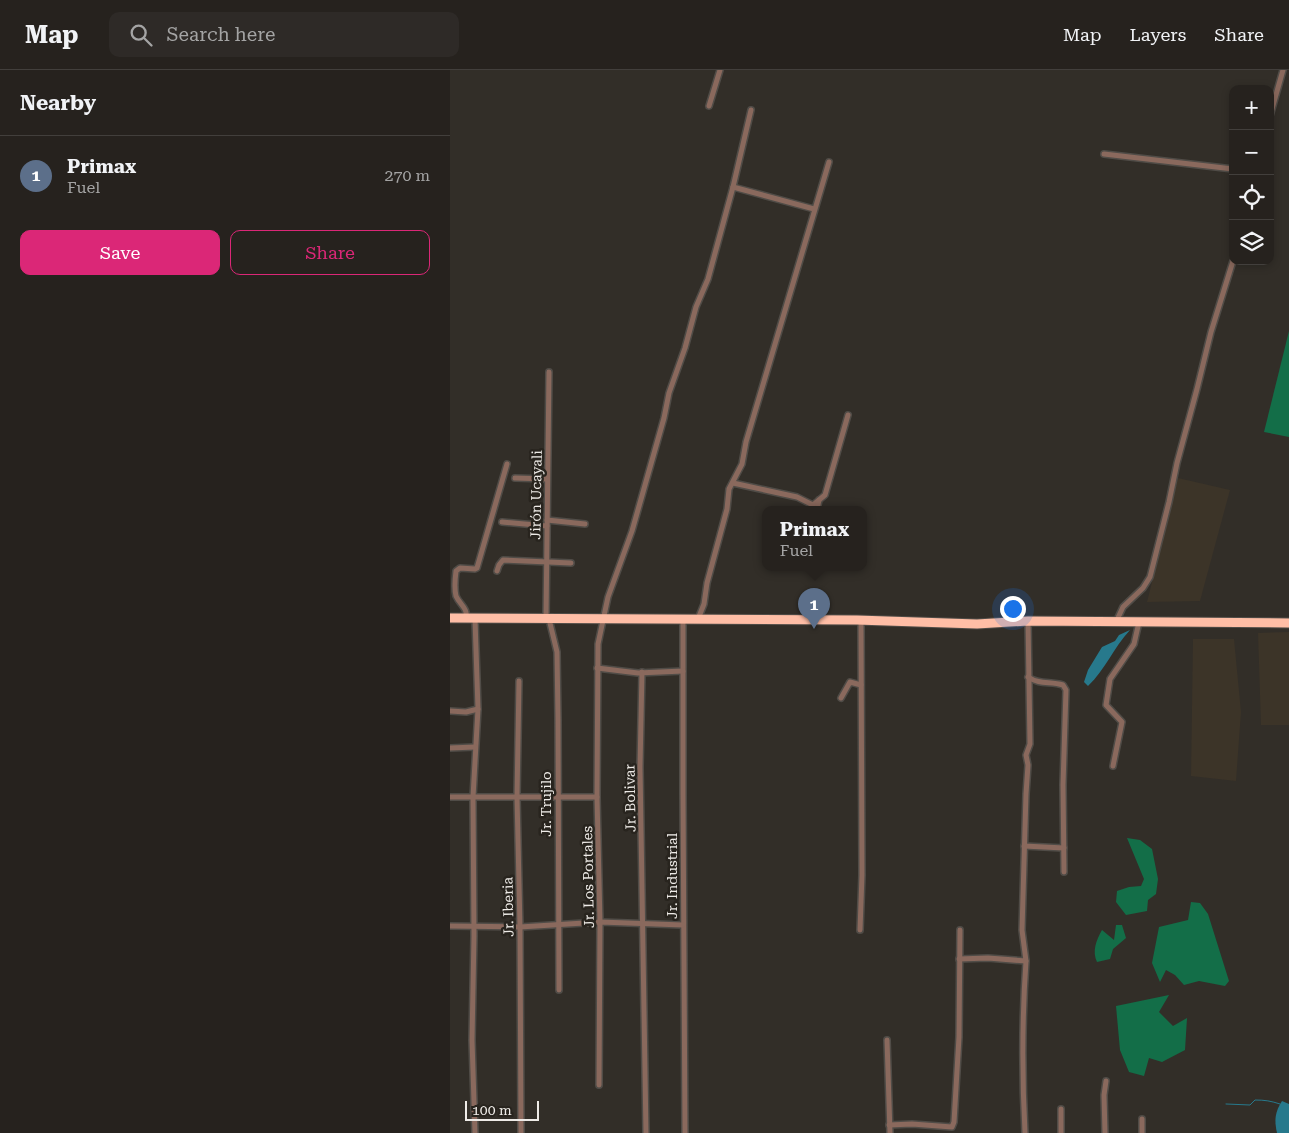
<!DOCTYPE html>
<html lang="en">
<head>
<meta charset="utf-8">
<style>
  body { margin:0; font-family:"Roboto Serif",serif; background:#2e2a27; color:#f1f3f6 }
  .controls { position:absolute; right:15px; top:15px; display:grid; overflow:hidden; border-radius:10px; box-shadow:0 2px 8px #0003 }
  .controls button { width:45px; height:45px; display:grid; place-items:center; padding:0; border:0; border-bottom:1px solid #423f3c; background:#26221e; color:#f1f3f6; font:25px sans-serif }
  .scale { position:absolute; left:15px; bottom:12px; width:74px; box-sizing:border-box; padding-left:5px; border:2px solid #eeebe7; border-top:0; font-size:14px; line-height:18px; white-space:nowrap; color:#eeebe7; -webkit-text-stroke:4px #28241e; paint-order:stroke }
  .you { position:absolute; left:562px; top:538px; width:18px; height:18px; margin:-12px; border:4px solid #fff; border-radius:50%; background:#1a73e8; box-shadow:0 0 0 8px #1a73e833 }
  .badge { display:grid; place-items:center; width:32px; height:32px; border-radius:50%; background:#db2777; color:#fff; font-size:16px; font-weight:700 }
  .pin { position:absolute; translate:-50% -41px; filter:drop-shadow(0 1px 2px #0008) }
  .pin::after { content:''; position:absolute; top:26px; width:18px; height:15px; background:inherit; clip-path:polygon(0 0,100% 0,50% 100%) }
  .popup { position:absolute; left:312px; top:436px; width:105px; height:65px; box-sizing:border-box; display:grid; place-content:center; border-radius:10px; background:#26221e; filter:drop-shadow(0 1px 4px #0005); font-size:16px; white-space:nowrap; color:#a4a4a4 }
  .popup b { font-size:19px; color:#f1f3f6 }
  .popup::after { content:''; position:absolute; left:50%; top:100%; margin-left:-10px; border:10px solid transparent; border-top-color:#26221e }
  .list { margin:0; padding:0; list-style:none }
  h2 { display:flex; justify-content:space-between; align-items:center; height:65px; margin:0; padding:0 20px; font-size:21px }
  h2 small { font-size:16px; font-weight:400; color:#a4a4a4 }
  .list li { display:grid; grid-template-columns:32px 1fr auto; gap:15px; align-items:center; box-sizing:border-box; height:80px; padding:0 20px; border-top:1px solid #423f3c }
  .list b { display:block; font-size:19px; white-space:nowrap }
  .list p { margin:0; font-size:16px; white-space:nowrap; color:#a4a4a4 }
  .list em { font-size:16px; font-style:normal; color:#a4a4a4 }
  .actions { display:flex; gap:10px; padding:15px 20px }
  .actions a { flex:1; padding:11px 0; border:1px solid #db2777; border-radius:10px; text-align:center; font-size:18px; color:#db2777 }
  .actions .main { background:#db2777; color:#fff }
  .icon { flex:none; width:28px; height:28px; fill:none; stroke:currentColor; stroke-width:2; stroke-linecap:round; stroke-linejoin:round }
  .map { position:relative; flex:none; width:839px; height:1063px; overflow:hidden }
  header { display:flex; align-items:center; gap:30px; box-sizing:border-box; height:70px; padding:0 25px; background:#26221e; border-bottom:1px solid #423f3c }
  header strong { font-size:24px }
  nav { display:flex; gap:28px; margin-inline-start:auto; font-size:18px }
  .search { width:350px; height:45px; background:#2e2a27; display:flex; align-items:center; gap:12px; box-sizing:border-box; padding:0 18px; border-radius:10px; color:#a4a4a4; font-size:19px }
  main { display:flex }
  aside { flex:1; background:#26221e }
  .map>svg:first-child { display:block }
</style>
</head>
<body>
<header>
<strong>Map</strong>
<div class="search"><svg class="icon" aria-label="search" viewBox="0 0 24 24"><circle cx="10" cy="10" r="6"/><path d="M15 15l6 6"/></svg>Search here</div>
<nav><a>Map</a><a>Layers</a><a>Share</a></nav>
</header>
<main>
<aside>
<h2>Nearby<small></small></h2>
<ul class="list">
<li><span class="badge" style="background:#5c6f8a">1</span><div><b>Primax</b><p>Fuel</p></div><em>270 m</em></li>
</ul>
<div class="actions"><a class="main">Save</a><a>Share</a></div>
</aside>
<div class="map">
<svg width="839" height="1063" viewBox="0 0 839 1063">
  <rect width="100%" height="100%" fill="#322e28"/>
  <!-- built -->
  <g fill="#3c3428">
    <polygon points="728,408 780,420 750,531 697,532"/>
    <polygon points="839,562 839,655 811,655 808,563"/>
    <polygon points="743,569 784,569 791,642 786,711 741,706"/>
  </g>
  <!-- forest -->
  <g fill="#136e48">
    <polygon points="839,261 839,367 814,362"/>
    <polygon points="677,768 690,770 702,779 708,809 706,824 698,830 697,841 676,845 666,832 667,821 679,817 691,816 694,809"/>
    <polygon points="741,832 750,833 758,844 779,911 775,916 749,911 734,915 725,905 716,900 710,912 702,893 709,857 738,850"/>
    <path d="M666 855H672L676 868 663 879 660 889 647 892C642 881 646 871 652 860L664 870Z"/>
    <polygon points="719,925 709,942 723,956 737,948 735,980 712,992 699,988 694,1006 679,1002 670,980 666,936"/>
  </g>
  <!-- water -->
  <g fill="#27798c">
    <path d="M680 560C663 578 656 599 638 616L634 612 638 600 652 577 665 571 669 565Z"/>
    <path d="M832 1031 839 1034V1063H827C824 1050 825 1042 832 1031Z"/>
  </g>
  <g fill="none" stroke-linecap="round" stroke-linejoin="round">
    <!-- stream -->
    <path stroke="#27798c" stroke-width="1" d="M776 1034 800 1035 805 1030C815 1030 821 1031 830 1034"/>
    <defs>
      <g id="street">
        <polyline points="259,36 270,0"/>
        <polyline points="820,46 833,0"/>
        <polyline points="654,84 783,99"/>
        <polyline points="283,117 364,139"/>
        <polyline points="65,408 97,409"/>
        <polyline points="283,413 347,427 363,435 375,425 398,345"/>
        <polyline points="367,440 369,430"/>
        <polyline points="97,450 135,454"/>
        <polyline points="52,452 97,456"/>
        <polyline points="47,501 49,495 53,490 121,493"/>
        <path d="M16 548C18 538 10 535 6 526 4 518 5 509 6 501L10 498 25 499 27 498 57 394"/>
        <polyline points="25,549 28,639 23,727 24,866 22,970 25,1063"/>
        <polyline points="96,549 99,302"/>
        <polyline points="99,549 107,582 108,649 109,920"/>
        <polyline points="248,549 254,534 257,513 277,439 279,419 292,394 296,372 379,92"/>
        <polyline points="233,550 233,724 235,1063"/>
        <polyline points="666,552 673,537 693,518 700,507 719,432 727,393 747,319 761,262 783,191"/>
        <polyline points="147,598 188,603 233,601"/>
        <polyline points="192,602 190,697 196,1063"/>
        <path d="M578 607C590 615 600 611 613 615L616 620 613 715 614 802"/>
        <polyline points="69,611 67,727 70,857 71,1063"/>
        <polyline points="391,628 400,612 411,615"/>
        <polyline points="0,641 16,642 28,639"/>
        <polyline points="0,678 25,677"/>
        <polyline points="663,696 672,652 656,635 660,609 684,574 689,552"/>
        <polyline points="0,727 147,727"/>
        <polyline points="574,776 614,778"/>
        <polyline points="0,856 70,857 150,852 233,855"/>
        <polyline points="410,860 412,805 411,550"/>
        <polyline points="509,889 538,888 576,891 572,860 576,724 578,695 576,685 580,674 578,551"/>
        <polyline points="437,970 440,1063"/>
        <polyline points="149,1015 150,852 147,727 148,574 158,527 182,461 214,348 219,323 235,278 246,237 258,209 283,117 301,40"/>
        <polyline points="692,1049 692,1063"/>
        <polyline points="439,1055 462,1054 502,1057 504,1052 509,967 510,860"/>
        <path d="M575 1063C572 1006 572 948 576 891"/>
        <polyline points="611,1063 611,1039"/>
        <polyline points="655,1063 654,1025 656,1011"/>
      </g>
      <polyline id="highway" points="0,548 407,550 527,554 578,551 839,553"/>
    </defs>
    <!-- street casing -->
    <use href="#street" stroke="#504c47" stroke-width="8"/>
    <!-- highway casing -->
    <use href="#highway" stroke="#504c47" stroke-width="11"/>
    <!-- street -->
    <use href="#street" stroke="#8a695d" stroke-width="5"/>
    <!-- highway -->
    <use href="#highway" stroke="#ffbea6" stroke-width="9"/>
  </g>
  <g text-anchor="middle" stroke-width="5" stroke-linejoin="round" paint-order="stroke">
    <!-- street labels -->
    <g font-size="14" fill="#eeebe7" stroke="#28241e">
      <text transform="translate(86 425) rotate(-89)" y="5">Jirón Ucayali</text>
      <text transform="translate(180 728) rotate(-91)" y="5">Jr. Bolivar</text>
      <text transform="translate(96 734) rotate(-90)" y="5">Jr. Trujilo</text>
      <text transform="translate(222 806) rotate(-90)" y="5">Jr. Industrial</text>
      <text transform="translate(138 807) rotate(-91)" y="5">Jr. Los Portales</text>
      <text transform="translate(58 837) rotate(-91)" y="5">Jr. Iberia</text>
    </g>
  </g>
</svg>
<div class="controls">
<button>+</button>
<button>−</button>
<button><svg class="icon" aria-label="locate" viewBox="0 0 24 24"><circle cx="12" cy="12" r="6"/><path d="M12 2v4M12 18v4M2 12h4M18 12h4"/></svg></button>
<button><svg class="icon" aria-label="layers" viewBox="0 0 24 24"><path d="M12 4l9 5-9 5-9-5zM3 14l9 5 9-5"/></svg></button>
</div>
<div class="scale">100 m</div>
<div class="you"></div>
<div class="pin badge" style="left:364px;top:559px;background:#5c6f8a">1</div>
<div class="popup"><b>Primax</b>Fuel</div>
</div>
</main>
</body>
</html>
